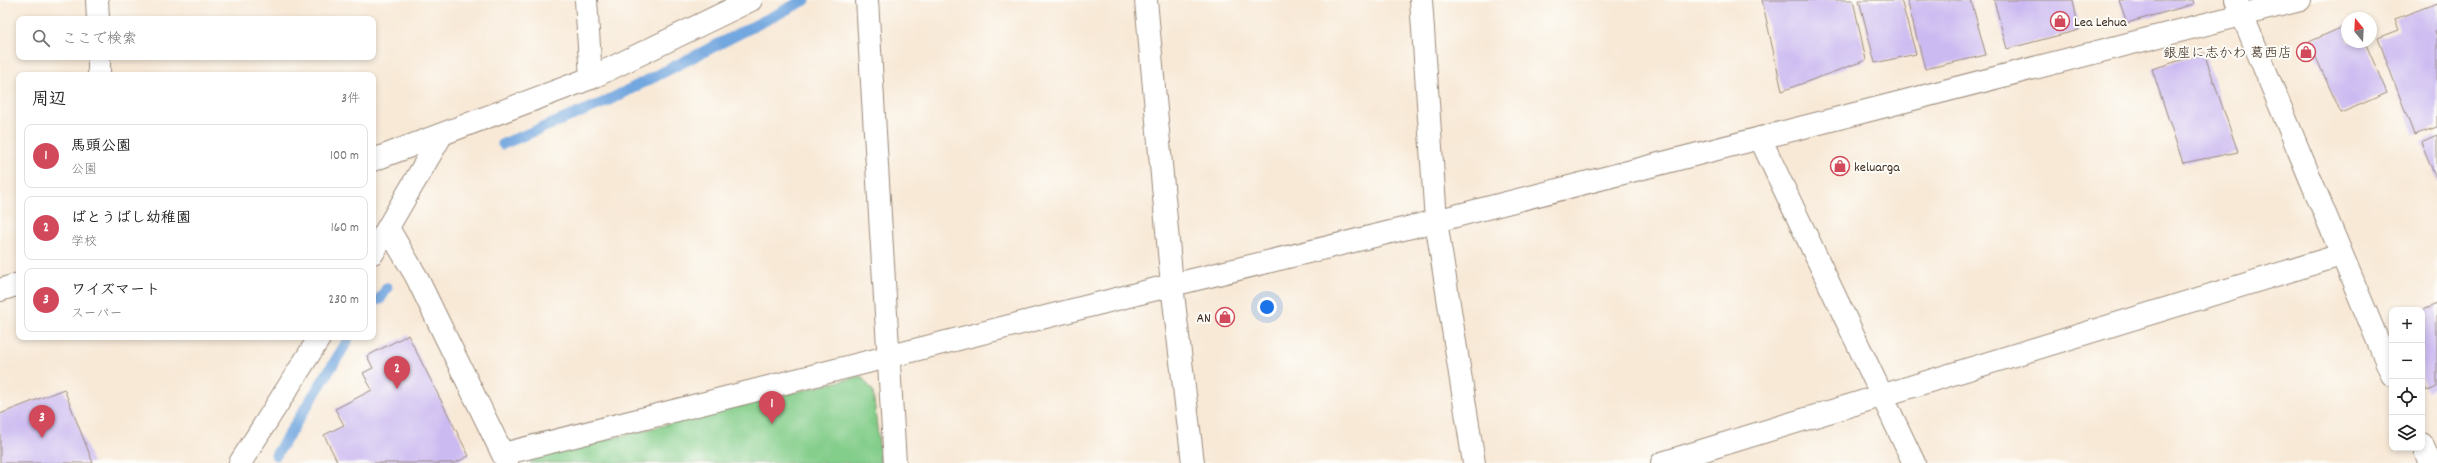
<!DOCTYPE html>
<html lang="ja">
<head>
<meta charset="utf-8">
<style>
  body { margin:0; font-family:Dekko,"Klee One",sans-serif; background:#f6f6f6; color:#222 }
  .controls { position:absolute; right:12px; bottom:12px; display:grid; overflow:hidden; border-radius:8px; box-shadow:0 2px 6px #0003 }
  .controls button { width:36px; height:36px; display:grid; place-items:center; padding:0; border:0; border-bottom:1px solid #e0e0e0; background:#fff; color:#222; font:20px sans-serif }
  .compass { position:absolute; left:2341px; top:12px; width:36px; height:36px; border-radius:50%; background:#fff; box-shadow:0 2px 6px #0003; rotate:342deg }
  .you { position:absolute; left:1267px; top:307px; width:14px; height:14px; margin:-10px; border:3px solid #fff; border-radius:50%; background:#1a73e8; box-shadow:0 0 0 6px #1a73e833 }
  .badge { display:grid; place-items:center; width:26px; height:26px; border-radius:50%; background:#d1495b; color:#fff; font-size:13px; font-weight:700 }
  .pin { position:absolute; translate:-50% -33px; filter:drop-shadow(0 1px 2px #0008) }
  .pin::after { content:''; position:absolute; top:21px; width:14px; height:12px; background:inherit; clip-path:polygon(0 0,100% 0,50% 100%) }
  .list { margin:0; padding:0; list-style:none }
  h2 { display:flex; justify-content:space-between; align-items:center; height:52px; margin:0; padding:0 16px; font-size:17px }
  h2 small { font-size:13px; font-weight:400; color:#767676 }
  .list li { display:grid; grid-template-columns:26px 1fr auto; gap:12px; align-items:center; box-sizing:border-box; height:64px; margin:0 8px 8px; padding:0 8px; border:1px solid #e0e0e0; border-radius:8px }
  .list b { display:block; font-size:15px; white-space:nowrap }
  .list p { margin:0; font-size:13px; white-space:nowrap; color:#767676 }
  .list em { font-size:13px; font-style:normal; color:#767676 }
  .icon { flex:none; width:22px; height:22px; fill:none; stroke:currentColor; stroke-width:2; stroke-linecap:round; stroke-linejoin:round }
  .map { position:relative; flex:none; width:2437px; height:463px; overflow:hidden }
  .search { position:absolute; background:#fff; box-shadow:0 2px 6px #0003; left:16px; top:16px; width:360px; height:44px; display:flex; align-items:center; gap:10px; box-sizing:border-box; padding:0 14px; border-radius:8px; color:#767676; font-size:15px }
  .panel { position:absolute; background:#fff; box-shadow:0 2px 6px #0003; left:16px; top:72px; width:360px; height:268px; border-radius:8px }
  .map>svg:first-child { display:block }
</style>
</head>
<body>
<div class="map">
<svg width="2437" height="463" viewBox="0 0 2437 463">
  <rect width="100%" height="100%" fill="#fdfcf7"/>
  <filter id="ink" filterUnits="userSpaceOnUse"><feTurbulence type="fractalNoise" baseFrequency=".025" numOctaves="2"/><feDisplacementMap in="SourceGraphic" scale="8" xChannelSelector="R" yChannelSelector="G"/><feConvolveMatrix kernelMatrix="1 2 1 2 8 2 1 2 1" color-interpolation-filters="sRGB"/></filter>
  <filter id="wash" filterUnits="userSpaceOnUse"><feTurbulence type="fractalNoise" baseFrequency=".012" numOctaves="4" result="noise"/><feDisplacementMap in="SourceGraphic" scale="16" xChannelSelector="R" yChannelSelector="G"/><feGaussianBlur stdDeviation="0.9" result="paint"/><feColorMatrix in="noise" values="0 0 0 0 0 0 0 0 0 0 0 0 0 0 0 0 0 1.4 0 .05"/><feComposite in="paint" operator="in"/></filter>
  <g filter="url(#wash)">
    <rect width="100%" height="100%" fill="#f8e9d7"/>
    <!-- green -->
    <polygon fill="#84ce8b" stroke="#607c54" points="861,376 873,391 881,463 530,463 533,458"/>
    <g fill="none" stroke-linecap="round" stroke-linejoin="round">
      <!-- stream -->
      <g stroke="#73a7df" stroke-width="11">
        <polyline points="503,144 603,103 805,0"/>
        <polyline points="373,301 380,299 387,288"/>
        <polyline points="276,455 347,342 347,337"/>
      </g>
    </g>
    <g id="blocks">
      <!-- building -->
      <g fill="#cbb9f1">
        <polygon points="1762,0 1853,0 1866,60 1782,91"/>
        <polygon points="1859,0 1901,0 1916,54 1875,63"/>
        <polygon points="1907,0 1971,0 1986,55 1925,69"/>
        <polygon points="1994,0 2073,0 2079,30 2007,49"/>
        <polygon points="2119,0 2193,0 2194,4 2127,23"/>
        <polygon points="2437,3 2437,31 2435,32 2437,38 2437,127 2414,135 2378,38 2399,30 2395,19"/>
        <polygon points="2347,25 2347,42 2365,42 2387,93 2341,113 2309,42"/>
        <polygon points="2204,53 2238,152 2183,163 2152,69"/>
        <polygon points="2437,135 2437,181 2421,142"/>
        <polygon points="2437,304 2437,387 2428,391 2422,377 2422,310"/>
        <polygon points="408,335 469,456 455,463 338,463 324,435 344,425 335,409 372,390 363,373 373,368 367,356"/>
        <polygon points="64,389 93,463 0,463 0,414"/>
      </g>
    </g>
  </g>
  <g filter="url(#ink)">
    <use href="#blocks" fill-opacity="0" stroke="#9a8a7a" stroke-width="1"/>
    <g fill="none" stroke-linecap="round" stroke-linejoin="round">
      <defs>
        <g id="minor">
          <polyline points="97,0 98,19"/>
          <polyline points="586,0 591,78"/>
          <polyline points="867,0 895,463"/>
          <polyline points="1421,0 1436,221 1474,463"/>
          <polyline points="2236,0 2392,375"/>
          <polyline points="99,57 99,75"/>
          <polyline points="1760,138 1914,463"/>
          <polyline points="388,228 416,276 507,463"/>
          <polyline points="2422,444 2430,463"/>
          <polyline points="503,454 1172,285"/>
          <polyline points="1662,463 2341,255"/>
        </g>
        <g id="tertiary">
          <polyline points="1146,0 1172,285 1193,463"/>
          <polyline points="373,160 591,78 751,0"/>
          <polyline points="373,253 441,136"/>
          <polyline points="1172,285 1436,221 2300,0"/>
          <polyline points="0,290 19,284"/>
          <polyline points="240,463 320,337"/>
        </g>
      </defs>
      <!-- minor casing -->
      <use href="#minor" stroke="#9a8a7a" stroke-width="24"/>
      <!-- tertiary casing -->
      <use href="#tertiary" stroke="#9a8a7a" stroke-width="24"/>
      <!-- minor -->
      <use href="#minor" stroke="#fff" stroke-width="22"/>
      <!-- tertiary -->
      <use href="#tertiary" stroke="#fff" stroke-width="22"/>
    </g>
  </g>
  <!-- icons -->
  <defs>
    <symbol id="shop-ring" viewBox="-11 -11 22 22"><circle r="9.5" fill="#fdfcf7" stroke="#d1495b" stroke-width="1.5"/><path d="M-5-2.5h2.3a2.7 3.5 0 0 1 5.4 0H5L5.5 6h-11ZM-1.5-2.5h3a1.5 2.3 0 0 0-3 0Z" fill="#d1495b"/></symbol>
  </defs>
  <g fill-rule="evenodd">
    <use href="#shop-ring" x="2049" y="10" width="22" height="22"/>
    <use href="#shop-ring" x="2295" y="41" width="22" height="22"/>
    <use href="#shop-ring" x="1829" y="155" width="22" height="22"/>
    <use href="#shop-ring" x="1214" y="306" width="22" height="22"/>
  </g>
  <g text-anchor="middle" stroke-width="4" stroke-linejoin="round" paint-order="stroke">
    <!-- poi labels -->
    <g font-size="14" fill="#3b2a1e" stroke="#fdfcf7" text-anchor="start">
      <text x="2074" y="26">Lea Lehua</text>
      <text x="2292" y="57" text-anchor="end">銀座に志かわ 葛西店</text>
      <text x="1854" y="171">keluarga</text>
      <text x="1211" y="322" text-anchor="end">AN</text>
    </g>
  </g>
</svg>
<div class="controls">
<button>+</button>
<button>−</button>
<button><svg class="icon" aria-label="locate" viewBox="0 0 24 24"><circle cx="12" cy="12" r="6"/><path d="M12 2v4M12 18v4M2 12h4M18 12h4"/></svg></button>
<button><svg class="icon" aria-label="layers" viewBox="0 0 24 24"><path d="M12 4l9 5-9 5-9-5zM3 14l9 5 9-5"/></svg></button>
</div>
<svg class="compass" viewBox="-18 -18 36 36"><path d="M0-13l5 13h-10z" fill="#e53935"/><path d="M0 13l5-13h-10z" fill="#767676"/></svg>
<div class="you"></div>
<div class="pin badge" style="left:772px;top:424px">1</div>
<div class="pin badge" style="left:397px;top:389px">2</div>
<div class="pin badge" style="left:42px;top:438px">3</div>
<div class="search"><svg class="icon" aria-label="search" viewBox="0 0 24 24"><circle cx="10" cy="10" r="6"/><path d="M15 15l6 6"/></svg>ここで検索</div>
<section class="panel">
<h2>周辺<small>3件</small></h2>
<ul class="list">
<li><span class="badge">1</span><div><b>馬頭公園</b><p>公園</p></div><em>100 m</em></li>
<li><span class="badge">2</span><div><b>ばとうばし幼稚園</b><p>学校</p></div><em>160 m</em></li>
<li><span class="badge">3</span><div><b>ワイズマート</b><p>スーパー</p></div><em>230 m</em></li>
</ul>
</section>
</div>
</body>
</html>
